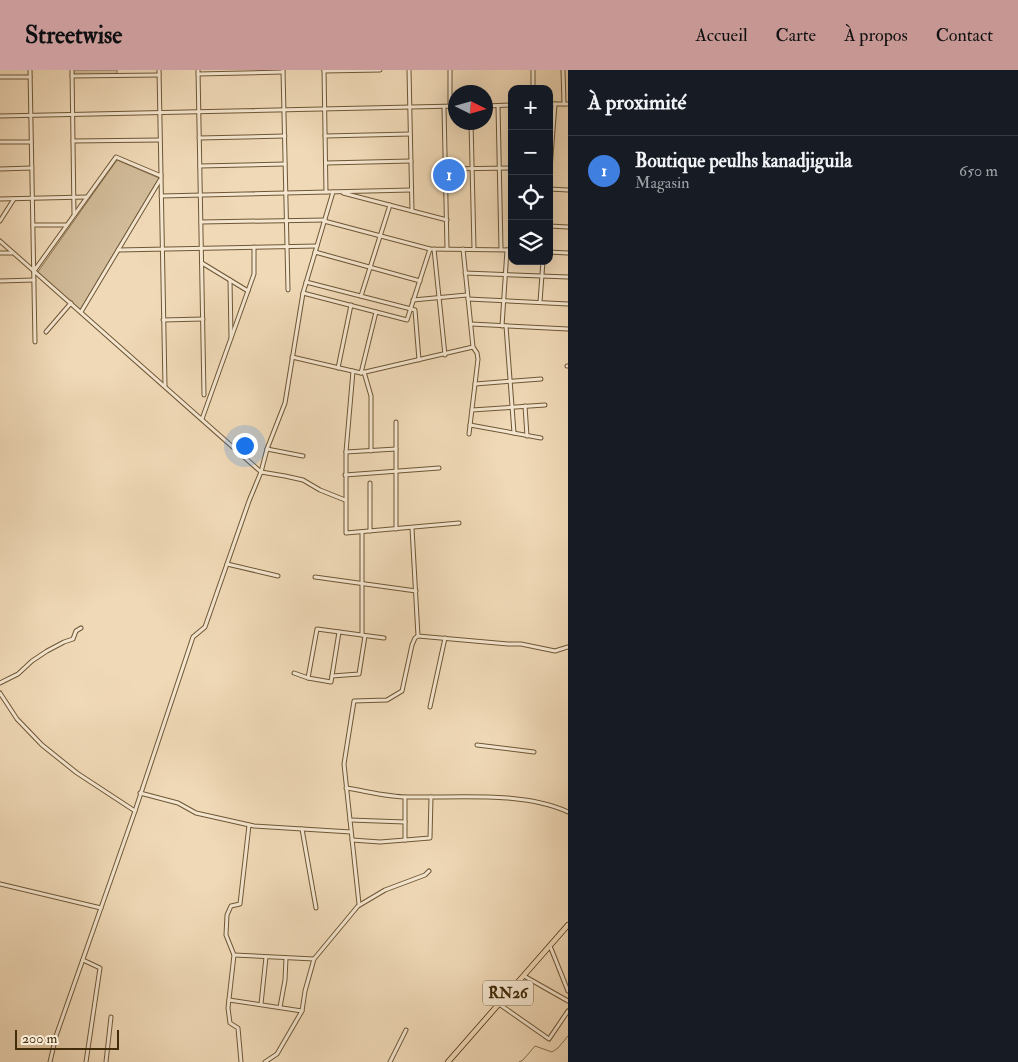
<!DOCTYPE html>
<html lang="fr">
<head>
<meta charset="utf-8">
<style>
  body { margin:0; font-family:"IM FELL Double Pica",serif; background:#20242c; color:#f1f3f6 }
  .controls { position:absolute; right:15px; top:15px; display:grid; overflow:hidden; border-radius:10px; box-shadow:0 5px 20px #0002 }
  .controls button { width:45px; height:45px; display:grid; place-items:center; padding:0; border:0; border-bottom:1px solid #363941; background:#171b24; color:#f1f3f6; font:25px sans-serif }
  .compass { position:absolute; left:448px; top:15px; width:45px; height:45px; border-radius:50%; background:#171b24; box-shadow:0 5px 20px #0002; rotate:95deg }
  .scale { position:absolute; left:15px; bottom:12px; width:104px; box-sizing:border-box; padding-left:5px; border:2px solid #422c0a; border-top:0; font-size:14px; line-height:18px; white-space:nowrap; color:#422c0a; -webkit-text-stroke:4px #f5e6d0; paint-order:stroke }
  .you { position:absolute; left:244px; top:375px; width:18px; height:18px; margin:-12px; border:4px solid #fff; border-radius:50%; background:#1a73e8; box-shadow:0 0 0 8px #1a73e833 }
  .badge { display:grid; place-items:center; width:32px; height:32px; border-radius:50%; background:#c59692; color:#fff; font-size:16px; font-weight:700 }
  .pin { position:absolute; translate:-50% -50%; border:2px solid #fff; box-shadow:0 1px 5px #0006 }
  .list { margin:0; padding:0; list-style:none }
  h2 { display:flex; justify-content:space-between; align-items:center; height:65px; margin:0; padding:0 20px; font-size:21px }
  h2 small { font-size:16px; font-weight:400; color:#9ea1a6 }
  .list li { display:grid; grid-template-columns:32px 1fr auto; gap:15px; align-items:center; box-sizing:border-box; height:70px; padding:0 20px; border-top:1px solid #363941 }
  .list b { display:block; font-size:19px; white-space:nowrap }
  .list p { margin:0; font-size:16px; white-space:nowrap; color:#9ea1a6 }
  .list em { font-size:16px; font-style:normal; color:#9ea1a6 }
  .icon { flex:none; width:28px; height:28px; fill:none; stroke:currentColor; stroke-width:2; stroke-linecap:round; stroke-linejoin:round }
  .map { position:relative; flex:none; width:568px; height:992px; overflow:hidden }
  header { display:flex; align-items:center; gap:30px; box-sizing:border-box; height:70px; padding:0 25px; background:#c59692; color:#111 }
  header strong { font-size:24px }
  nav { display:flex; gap:28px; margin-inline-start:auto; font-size:18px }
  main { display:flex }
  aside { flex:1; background:#171b24 }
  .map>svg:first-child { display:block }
</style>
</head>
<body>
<header>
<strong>Streetwise</strong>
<nav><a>Accueil</a><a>Carte</a><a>À propos</a><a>Contact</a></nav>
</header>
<main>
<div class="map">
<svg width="568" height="992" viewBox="0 0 568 992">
  <rect width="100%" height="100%" fill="#f0d9b7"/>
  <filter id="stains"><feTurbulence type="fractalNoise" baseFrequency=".004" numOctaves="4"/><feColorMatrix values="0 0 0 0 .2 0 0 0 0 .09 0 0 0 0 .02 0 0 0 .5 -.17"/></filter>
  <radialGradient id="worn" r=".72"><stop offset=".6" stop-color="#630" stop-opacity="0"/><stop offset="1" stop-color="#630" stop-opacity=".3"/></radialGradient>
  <!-- green -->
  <g fill="#d2bc9a" stroke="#8a7452">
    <polygon points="73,0 117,0 117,4 73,5"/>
    <polygon points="117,90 159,108 80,240 37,203"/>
  </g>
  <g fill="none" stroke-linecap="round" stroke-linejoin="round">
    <!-- stream -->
    <polyline stroke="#87704e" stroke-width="1" points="519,992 523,990 535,976 552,982 558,978 568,966"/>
    <defs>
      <g id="minor">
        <polyline points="30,0 35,272"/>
        <polyline points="72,0 74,144"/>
        <polyline points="159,0 165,316"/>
        <polyline points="198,0 204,325"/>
        <polyline points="283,0 288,220"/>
        <polyline points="324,0 326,122"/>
        <polyline points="409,0 412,141"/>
        <polyline points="450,0 450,37"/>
        <polyline points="533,0 533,19"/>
        <polyline points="563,0 564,34"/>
        <polyline points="324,1 380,0"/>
        <polyline points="198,4 283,2"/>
        <polyline points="72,6 159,5"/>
        <polyline points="0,7 30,7"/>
        <polyline points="549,34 568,34"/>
        <polyline points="486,36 512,35"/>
        <polyline points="498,36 501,179"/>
        <polyline points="444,37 447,179"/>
        <polyline points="0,46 456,36"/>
        <polyline points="471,52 474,179"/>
        <polyline points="325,66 410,64"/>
        <polyline points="199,68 285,66"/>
        <polyline points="73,71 160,70"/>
        <polyline points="0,72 31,72"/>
        <polyline points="326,93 411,91"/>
        <polyline points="200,96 285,94"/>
        <polyline points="0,99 32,98"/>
        <polyline points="446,99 512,98"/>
        <polyline points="549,112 555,34"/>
        <polyline points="549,119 568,120"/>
        <polyline points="343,123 447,150"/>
        <polyline points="161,126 411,120"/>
        <polyline points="0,129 86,127"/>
        <polyline points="0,151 14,129"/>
        <polyline points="324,151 430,179 512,180"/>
        <polyline points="201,152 325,150"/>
        <polyline points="33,155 66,155"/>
        <polyline points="549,156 568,157"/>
        <polyline points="0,171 261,402 285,406 303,410 320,420 345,430"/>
        <polyline points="434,179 445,285"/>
        <polyline points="463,179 473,277 477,283 478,289 469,364"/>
        <polyline points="118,180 317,176"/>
        <polyline points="315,182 420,211"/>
        <polyline points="549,182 568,183"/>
        <polyline points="0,183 12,183"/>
        <polyline points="202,193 248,221"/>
        <polyline points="34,201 116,87 161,106"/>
        <polyline points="465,203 568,207"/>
        <polyline points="230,210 231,267"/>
        <polyline points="0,211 34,210"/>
        <polyline points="306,212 415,240 419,290"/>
        <polyline points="303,223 407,250 430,179"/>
        <polyline points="361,226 390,135"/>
        <polyline points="468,229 568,234"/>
        <polyline points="413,230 467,225"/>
        <polyline points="540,232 543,191"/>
        <polyline points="81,242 160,110"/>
        <polyline points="163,250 203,249"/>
        <polyline points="471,254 568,259"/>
        <polyline points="502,256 507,180"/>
        <polyline points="506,256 514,363"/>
        <polyline points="46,262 71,233"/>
        <polyline points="292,287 361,303 473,277"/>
        <polyline points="567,296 568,296"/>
        <polyline points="338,298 351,235"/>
        <polyline points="353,301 346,382 346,463 459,453"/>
        <polyline points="364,302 371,326 371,381"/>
        <polyline points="361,303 376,242"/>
        <polyline points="475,314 541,309"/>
        <polyline points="525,336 527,366"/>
        <polyline points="472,340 545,335"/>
        <polyline points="202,349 254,204 254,177"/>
        <polyline points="470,355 541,368"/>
        <polyline points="267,379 303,386"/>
        <polyline points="346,382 396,379"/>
        <polyline points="345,405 439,398"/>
        <polyline points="370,413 370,461"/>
        <polyline points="396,459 396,352"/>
        <polyline points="362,462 362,565"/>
        <polyline points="227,494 278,506"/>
        <polyline points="315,507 416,521"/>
        <polyline points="418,566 508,574 521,574 555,581 568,577"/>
        <polyline points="294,603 308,608 331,612 339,562"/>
        <polyline points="332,606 359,604 365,566"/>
        <polyline points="308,608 317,559 384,568"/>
        <polyline points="0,613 18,604 32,591 47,581 64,572 73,569 76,561 81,558"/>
        <polyline points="0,623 17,649 42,675 77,703 135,741"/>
        <polyline points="430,637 445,568"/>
        <polyline points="477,675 534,682"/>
        <path d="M346 718C366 721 387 727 408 727 457 728 522 721 568 742"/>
        <polyline points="140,723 178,733 196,743 254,756 351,762"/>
        <polyline points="350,750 405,752"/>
        <polyline points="302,759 316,838"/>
        <polyline points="352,770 380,772 430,768 431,727"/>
        <polyline points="405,770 405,727"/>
        <polyline points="0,814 101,838"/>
        <polyline points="359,834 344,694 354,631 387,630 402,621 412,575 415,568 418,566 412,458"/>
        <polyline points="550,876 568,921"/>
        <polyline points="234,885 314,889"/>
        <polyline points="83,890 100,898 86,992"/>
        <polyline points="524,906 568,931"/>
        <polyline points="229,930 302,941"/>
        <polyline points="261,934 266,887"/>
        <polyline points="499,934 549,969 568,941"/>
        <polyline points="280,937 285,910 286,888"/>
        <polyline points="50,992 56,966 135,741 193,567 205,557 249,431 261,402 267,379 285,333 303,223 333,122"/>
        <polyline points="106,992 111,947"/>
        <polyline points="241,992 238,958 230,953 228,938 234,885 226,865 227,845 231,836 240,834 249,755"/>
        <polyline points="265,992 277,984 302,941 305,921 314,889 358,836 385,820 425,805 429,801"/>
        <polyline points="390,992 406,960"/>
      </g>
      <polyline id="primary" points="448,992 568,855"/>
    </defs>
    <!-- minor casing -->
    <use href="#minor" stroke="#6e5735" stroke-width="5"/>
    <!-- primary casing -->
    <use href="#primary" stroke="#422c0a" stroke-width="6"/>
    <!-- minor -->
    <use href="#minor" stroke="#f5e6d0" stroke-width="3"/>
    <!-- primary -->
    <use href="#primary" stroke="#f0d9b7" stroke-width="4.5"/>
  </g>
  <g text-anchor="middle" stroke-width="4" stroke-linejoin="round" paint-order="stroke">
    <!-- shield labels -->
    <rect fill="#f5e6d0" stroke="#786445" stroke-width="1" x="483" y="910.5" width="50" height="25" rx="4"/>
    <g font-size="15" font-weight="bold" fill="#422c0a">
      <text x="508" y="928">RN26</text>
    </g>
  </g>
  <rect width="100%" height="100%" filter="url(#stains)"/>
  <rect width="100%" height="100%" fill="url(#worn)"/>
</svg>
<div class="controls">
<button>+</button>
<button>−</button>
<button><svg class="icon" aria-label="locate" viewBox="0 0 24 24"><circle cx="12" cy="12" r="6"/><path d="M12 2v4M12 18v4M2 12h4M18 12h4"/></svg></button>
<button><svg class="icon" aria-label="layers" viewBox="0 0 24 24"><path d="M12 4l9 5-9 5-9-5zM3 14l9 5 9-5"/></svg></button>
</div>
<svg class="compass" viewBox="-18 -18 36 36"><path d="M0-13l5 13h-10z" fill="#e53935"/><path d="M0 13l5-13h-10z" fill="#9ea1a6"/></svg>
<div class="scale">200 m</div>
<div class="you"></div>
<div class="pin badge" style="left:449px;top:105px;background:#3f7fe0">1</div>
</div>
<aside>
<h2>À proximité<small></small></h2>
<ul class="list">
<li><span class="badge" style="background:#3f7fe0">1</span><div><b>Boutique peulhs kanadjiguila</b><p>Magasin</p></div><em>650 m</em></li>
</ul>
</aside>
</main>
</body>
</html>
